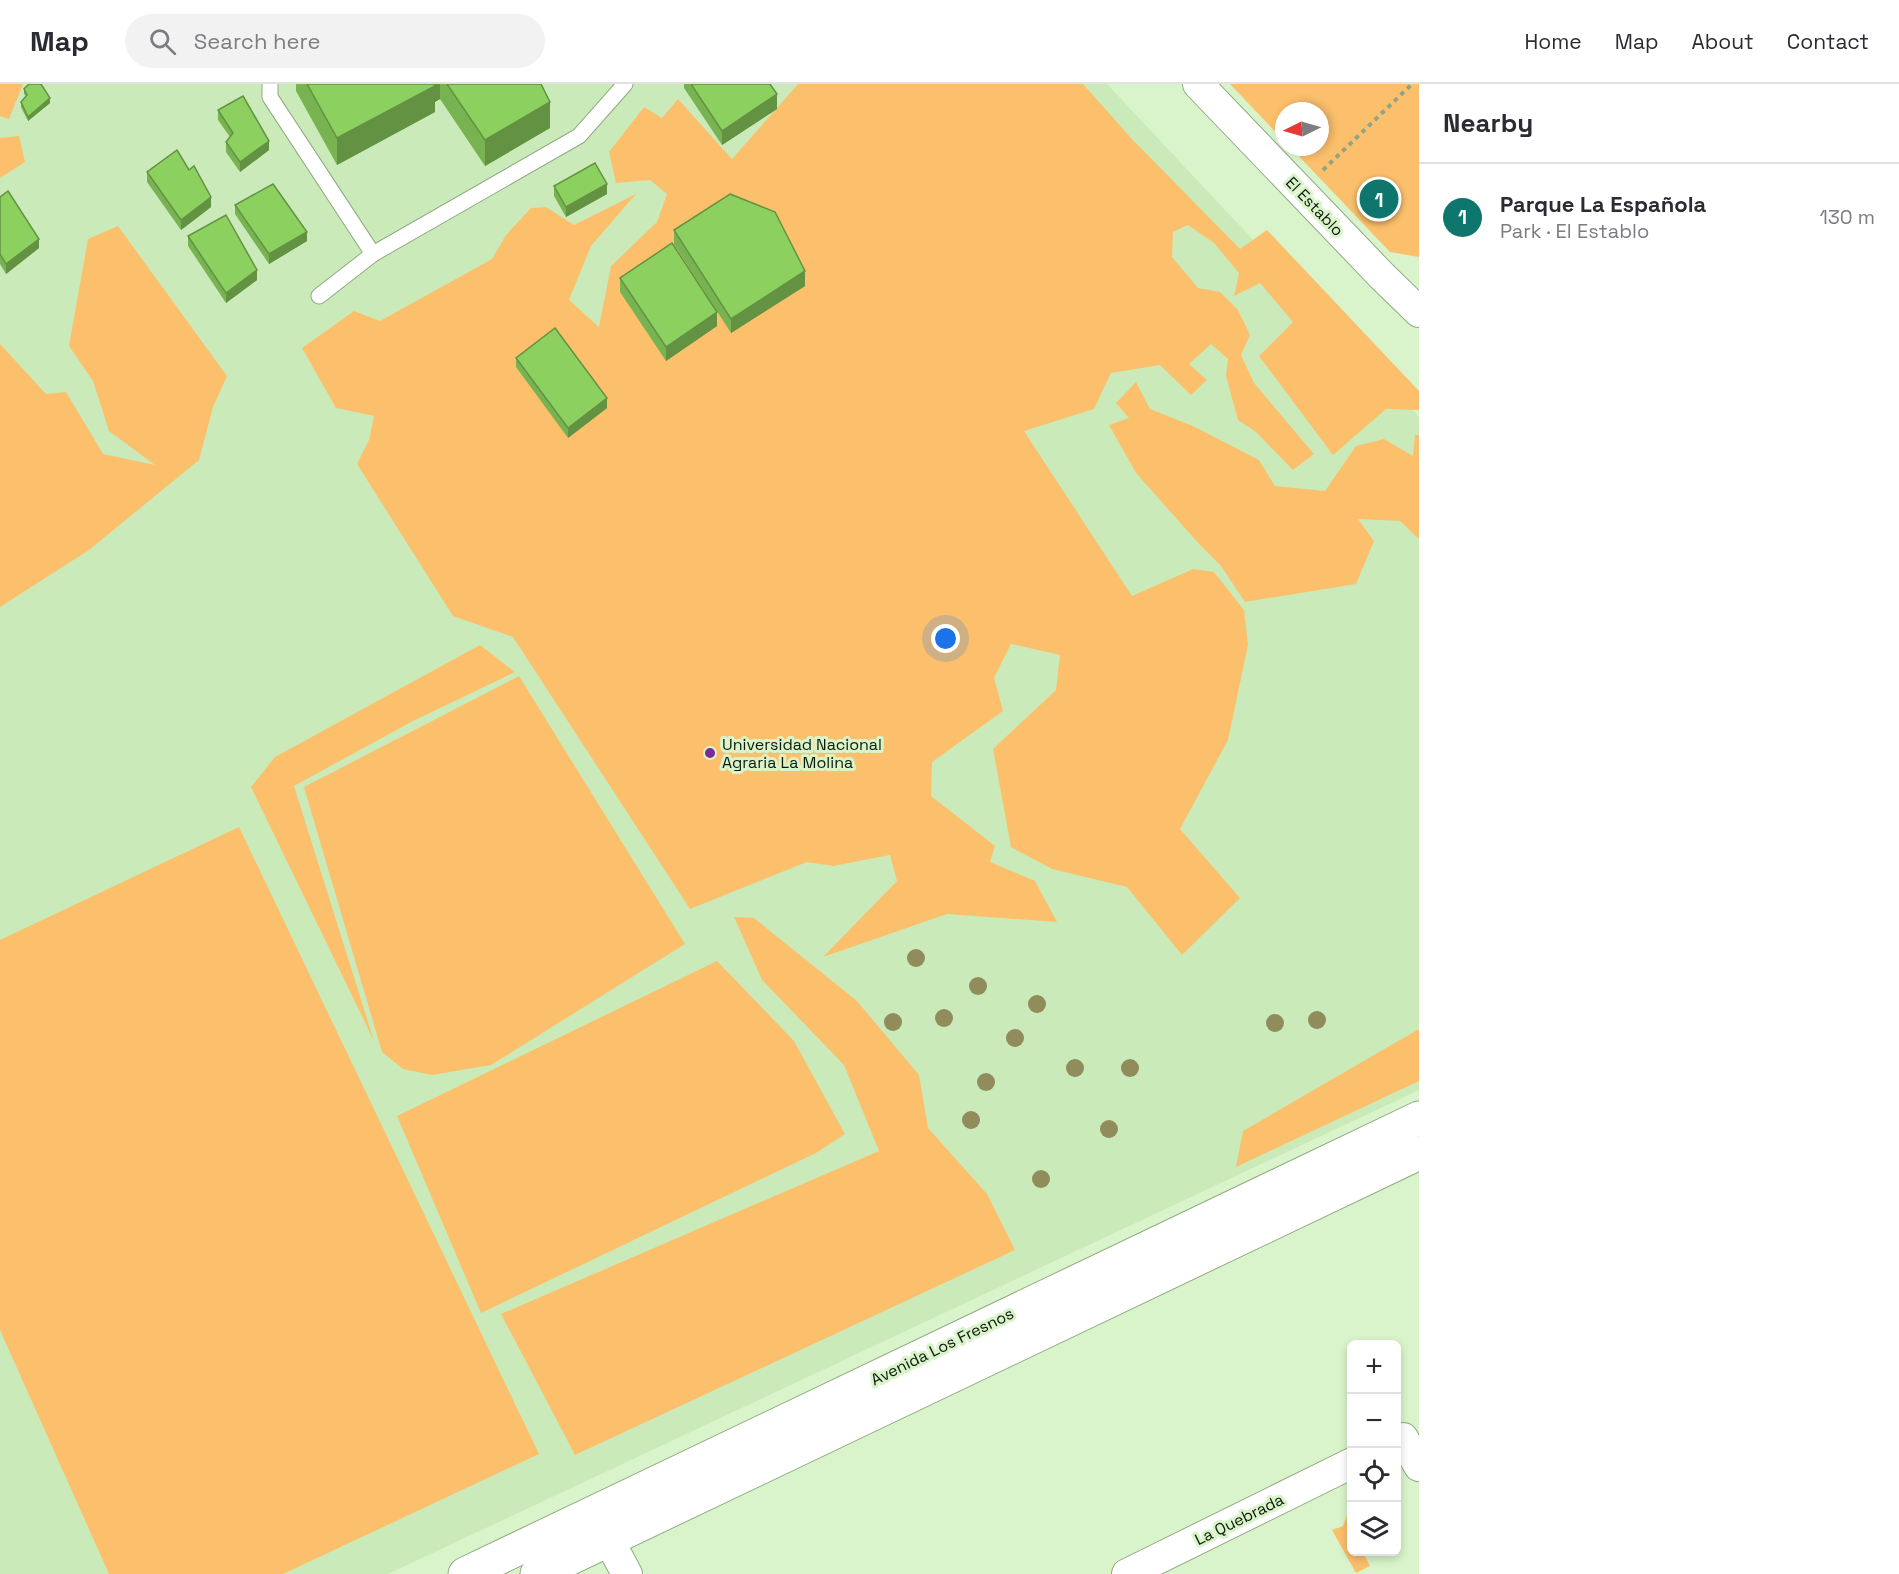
<!DOCTYPE html>
<html lang="en">
<head>
<meta charset="utf-8">
<style>
  body { margin:0; font-family:"Space Grotesk",sans-serif; background:#f2f2f3; color:#2b2b33 }
  .controls { position:absolute; right:18px; bottom:18px; display:grid; overflow:hidden; border-radius:9px; box-shadow:0 3px 9px #0003 }
  .controls button { width:54px; height:54px; display:grid; place-items:center; padding:0; border:0; border-bottom:2px solid #e1e1e2; background:#fff; color:#2b2b33; font:30px sans-serif }
  .compass { position:absolute; left:1275px; top:18px; width:54px; height:54px; border-radius:50%; background:#fff; box-shadow:0 3px 9px #0003; rotate:265deg }
  .you { position:absolute; left:946px; top:555px; width:21px; height:21px; margin:-15px; border:4px solid #fff; border-radius:50%; background:#1a73e8; box-shadow:0 0 0 9px #1a73e833 }
  .badge { display:grid; place-items:center; width:39px; height:39px; border-radius:50%; background:#0f766e; color:#fff; font-size:20px; font-weight:700 }
  .pin { position:absolute; translate:-50% -50%; border:3px solid #fff; box-shadow:0 2px 6px #0006 }
  .list { margin:0; padding:0; list-style:none }
  h2 { display:flex; justify-content:space-between; align-items:center; height:78px; margin:0; padding:0 24px; font-size:26px }
  h2 small { font-size:20px; font-weight:400; color:#7c7c81 }
  .list li { display:grid; grid-template-columns:39px 1fr auto; gap:18px; align-items:center; box-sizing:border-box; height:108px; padding:0 24px; border-top:2px solid #e1e1e2 }
  .list b { display:block; font-size:22px; white-space:nowrap }
  .list p { margin:0; font-size:20px; white-space:nowrap; color:#7c7c81 }
  .list em { font-size:20px; font-style:normal; color:#7c7c81 }
  .icon { flex:none; width:33px; height:33px; fill:none; stroke:currentColor; stroke-width:2; stroke-linecap:round; stroke-linejoin:round }
  .map { position:relative; flex:none; width:1419px; height:1490px; overflow:hidden }
  header { display:flex; align-items:center; gap:36px; box-sizing:border-box; height:84px; padding:0 30px; background:#fff; border-bottom:2px solid #e1e1e2 }
  header strong { font-size:28px }
  nav { display:flex; gap:33px; margin-inline-start:auto; font-size:21px }
  .search { width:420px; height:54px; background:#f2f2f3; display:flex; align-items:center; gap:15px; box-sizing:border-box; padding:0 21px; border-radius:33px; color:#7c7c81; font-size:22px }
  main { display:flex }
  aside { flex:1; background:#fff }
  .map>svg:first-child { display:block }
</style>
</head>
<body>
<header>
<strong>Map</strong>
<div class="search"><svg class="icon" aria-label="search" viewBox="0 0 24 24"><circle cx="10" cy="10" r="6"/><path d="M15 15l6 6"/></svg>Search here</div>
<nav><a>Home</a><a>Map</a><a>About</a><a>Contact</a></nav>
</header>
<main>
<div class="map">
<svg width="1419" height="1490" viewBox="0 0 1419 1490">
  <rect width="100%" height="100%" fill="#d9f4ca"/>
  <!-- built -->
  <polygon fill="#cbeaba" points="0,0 1107,0 1419,333 1419,1006 388,1490 0,1490"/>
  <!-- green -->
  <g fill="#fcc06c">
    <polygon points="0,0 23,0 9,35 0,32"/>
    <polygon points="798,0 1083,0 1132,55 1240,165 1267,146 1419,307 1419,326 1386,325 1333,371 1259,272 1293,238 1260,199 1234,212 1239,189 1214,159 1188,141 1173,148 1172,173 1198,204 1220,208 1238,226 1250,251 1241,271 1254,299 1314,370 1293,386 1256,348 1238,336 1226,292 1228,275 1211,260 1189,280 1207,296 1191,311 1160,281 1111,289 1094,325 1024,347 1132,512 1193,485 1214,488 1244,526 1248,561 1228,656 1180,745 1240,814 1182,871 1127,803 1052,785 1011,763 993,665 1056,606 1060,571 1011,560 994,594 1003,627 932,678 931,712 995,762 990,778 1035,797 1057,838 947,830 823,873 897,797 890,771 833,782 807,778 690,825 513,553 453,532 357,380 369,356 374,332 336,324 302,264 354,227 380,237 492,175 506,151 531,124 546,123 574,141 636,110 591,162 569,216 599,243 611,182 657,138 667,110 650,96 616,99 609,68 644,23 662,34 678,15 732,75"/>
    <polygon points="1230,0 1419,0 1419,173 1390,168 1290,63 1320,63 1320,27 1284,27 1284,57"/>
    <polygon points="19,52 25,78 0,94 0,54"/>
    <polygon points="118,142 227,292 213,323 199,376 89,466 0,523 0,260 46,310 66,308 103,370 155,381 109,347 93,297 69,262 88,155"/>
    <polygon points="1136,298 1150,325 1193,342 1259,376 1275,402 1325,407 1356,362 1384,355 1413,372 1415,351 1419,351 1419,455 1400,437 1358,435 1374,457 1356,500 1245,518 1221,482 1200,461 1136,389 1109,341 1129,334 1116,319"/>
    <polygon points="480,561 515,588 413,637 294,702 374,957 251,703 275,673"/>
    <polygon points="519,592 685,860 491,981 432,991 403,985 382,968 304,703"/>
    <polygon points="239,743 539,1370 283,1490 109,1490 0,1246 0,856"/>
    <polygon points="734,833 754,834 857,917 919,991 928,1044 987,1110 1015,1166 575,1371 501,1230 879,1067 844,981 762,896"/>
    <polygon points="717,877 794,957 845,1050 816,1069 481,1229 397,1032"/>
    <polygon points="1419,945 1419,997 1236,1083 1243,1047"/>
    <polygon points="1347,1432 1351,1441 1352,1468 1363,1468 1370,1482 1356,1489 1332,1446 1343,1442"/>
  </g>
  <g fill="none" stroke-linecap="round" stroke-linejoin="round">
    <defs>
      <g id="service">
        <polyline points="270,0 270,13 373,170"/>
        <polyline points="319,212 373,170 579,52 625,0"/>
      </g>
      <g id="minor">
        <polyline points="1198,0 1382,192 1419,228"/>
        <polyline points="1403,1354 1419,1382"/>
        <polyline points="598,1436 627,1490"/>
        <polyline points="1127,1490 1352,1379"/>
      </g>
      <g id="secondary">
        <polyline points="465,1490 1419,1034"/>
        <polyline points="537,1490 1419,1069"/>
      </g>
    </defs>
    <!-- service casing -->
    <use href="#service" stroke="#91aa83" stroke-width="17"/>
    <!-- minor casing -->
    <use href="#minor" stroke="#91aa83" stroke-width="32"/>
    <!-- secondary casing -->
    <use href="#secondary" stroke="#91aa83" stroke-width="35"/>
    <!-- path -->
    <polyline stroke="#90a585" stroke-width="4" stroke-dasharray="4.5 4.5" stroke-linecap="butt" points="1323,86 1412,0"/>
    <!-- service -->
    <use href="#service" stroke="#fff" stroke-width="15"/>
    <!-- minor -->
    <use href="#minor" stroke="#fff" stroke-width="30"/>
    <!-- secondary -->
    <use href="#secondary" stroke="#fff" stroke-width="33"/>
  </g>
  <!-- trees -->
  <g fill="#908c5b">
    <circle cx="916" cy="874" r="9"/>
    <circle cx="978" cy="902" r="9"/>
    <circle cx="1037" cy="920" r="9"/>
    <circle cx="944" cy="934" r="9"/>
    <circle cx="1317" cy="936" r="9"/>
    <circle cx="893" cy="938" r="9"/>
    <circle cx="1275" cy="939" r="9"/>
    <circle cx="1015" cy="954" r="9"/>
    <circle cx="1075" cy="984" r="9"/>
    <circle cx="1130" cy="984" r="9"/>
    <circle cx="986" cy="998" r="9"/>
    <circle cx="971" cy="1036" r="9"/>
    <circle cx="1109" cy="1045" r="9"/>
    <circle cx="1041" cy="1095" r="9"/>
  </g>
  <!-- wall -->
  <g fill="#78b352">
    <polygon points="296,0 541,0 550,44 485,82 440,15 435,18 435,28 337,81 296,7"/>
    <polygon points="684,0 770,0 777,25 722,61 684,4"/>
    <polygon points="24,5 50,19 28,37 21,23 21,18 26,12 24,10"/>
    <polygon points="218,26 269,66 240,88 226,68 226,58 230,53 218,36"/>
    <polygon points="189,86 211,123 181,146 147,98 147,88"/>
    <polygon points="554,102 607,110 566,133 554,112"/>
    <polygon points="0,113 39,164 6,190 0,180"/>
    <polygon points="235,121 307,157 269,180 235,130"/>
    <polygon points="674,146 805,202 731,249 674,160"/>
    <polygon points="188,152 257,196 226,219 188,162"/>
    <polygon points="620,194 717,242 666,277 620,208"/>
    <polygon points="516,274 607,324 568,354 516,283"/>
  </g>
  <!-- shaded-wall -->
  <g fill="#629242">
    <polygon points="431,0 440,0 440,15 435,18 435,28 337,81 337,54"/>
    <polygon points="777,10 777,25 722,61 722,47"/>
    <polygon points="50,14 50,19 28,37 28,33"/>
    <polygon points="550,18 550,44 485,82 485,56"/>
    <polygon points="269,57 269,66 240,88 240,78"/>
    <polygon points="607,100 607,110 566,133 566,123"/>
    <polygon points="211,113 211,123 181,146 181,136"/>
    <polygon points="307,148 307,157 269,180 269,170"/>
    <polygon points="39,155 39,164 6,190 6,180"/>
    <polygon points="257,186 257,196 226,219 226,209"/>
    <polygon points="805,187 805,202 731,249 731,235"/>
    <polygon points="717,228 717,242 666,277 666,263"/>
    <polygon points="607,314 607,324 568,354 568,344"/>
  </g>
  <!-- building -->
  <g fill="#8cd05f" stroke="#629242" stroke-width="1.5">
    <polygon points="29,0 41,0 50,14 28,33 21,18 27,11 24,5"/>
    <polygon points="307,0 434,0 435,2 337,54"/>
    <polygon points="447,0 541,0 550,18 485,56"/>
    <polygon points="691,0 770,0 777,10 722,47"/>
    <polygon points="243,12 269,57 240,78 226,58 233,49 218,26"/>
    <polygon points="177,66 189,86 194,82 211,113 181,136 147,88"/>
    <polygon points="595,79 607,100 566,123 554,102"/>
    <polygon points="273,100 307,148 269,170 235,121"/>
    <polygon points="8,107 39,155 6,180 0,170 0,113"/>
    <polygon points="730,110 775,128 805,187 731,235 674,146"/>
    <polygon points="226,131 257,186 226,209 188,152"/>
    <polygon points="672,159 717,228 666,263 620,194"/>
    <polygon points="555,244 607,314 568,344 516,274"/>
  </g>
  <!-- markers -->
  <circle fill="#7b2a9b" stroke="#d9f4ca" stroke-width="2" cx="710" cy="669" r="6"/>
  <g text-anchor="middle" stroke-width="6" stroke-linejoin="round" paint-order="stroke">
    <!-- street labels -->
    <g font-size="16" fill="#101a0b" stroke="#d9f4ca">
      <text transform="translate(1315 122) rotate(46)" y="6">El Establo</text>
      <text transform="translate(942 1262) rotate(-26)" y="6">Avenida Los Fresnos</text>
      <text transform="translate(1239 1435) rotate(-26)" y="6">La Quebrada</text>
    </g>
    <!-- poi labels -->
    <g font-size="16" fill="#101a0b" stroke="#d9f4ca" text-anchor="start">
      <text x="722" y="666">Universidad Nacional<tspan x="722" dy="18">Agraria La Molina</tspan></text>
    </g>
  </g>
</svg>
<div class="controls">
<button>+</button>
<button>−</button>
<button><svg class="icon" aria-label="locate" viewBox="0 0 24 24"><circle cx="12" cy="12" r="6"/><path d="M12 2v4M12 18v4M2 12h4M18 12h4"/></svg></button>
<button><svg class="icon" aria-label="layers" viewBox="0 0 24 24"><path d="M12 4l9 5-9 5-9-5zM3 14l9 5 9-5"/></svg></button>
</div>
<svg class="compass" viewBox="-18 -18 36 36"><path d="M0-13l5 13h-10z" fill="#e53935"/><path d="M0 13l5-13h-10z" fill="#7c7c81"/></svg>
<div class="you"></div>
<div class="pin badge" style="left:1379px;top:115px">1</div>
</div>
<aside>
<h2>Nearby<small></small></h2>
<ul class="list">
<li><span class="badge">1</span><div><b>Parque La Española</b><p>Park · El Establo</p></div><em>130 m</em></li>
</ul>
</aside>
</main>
</body>
</html>
